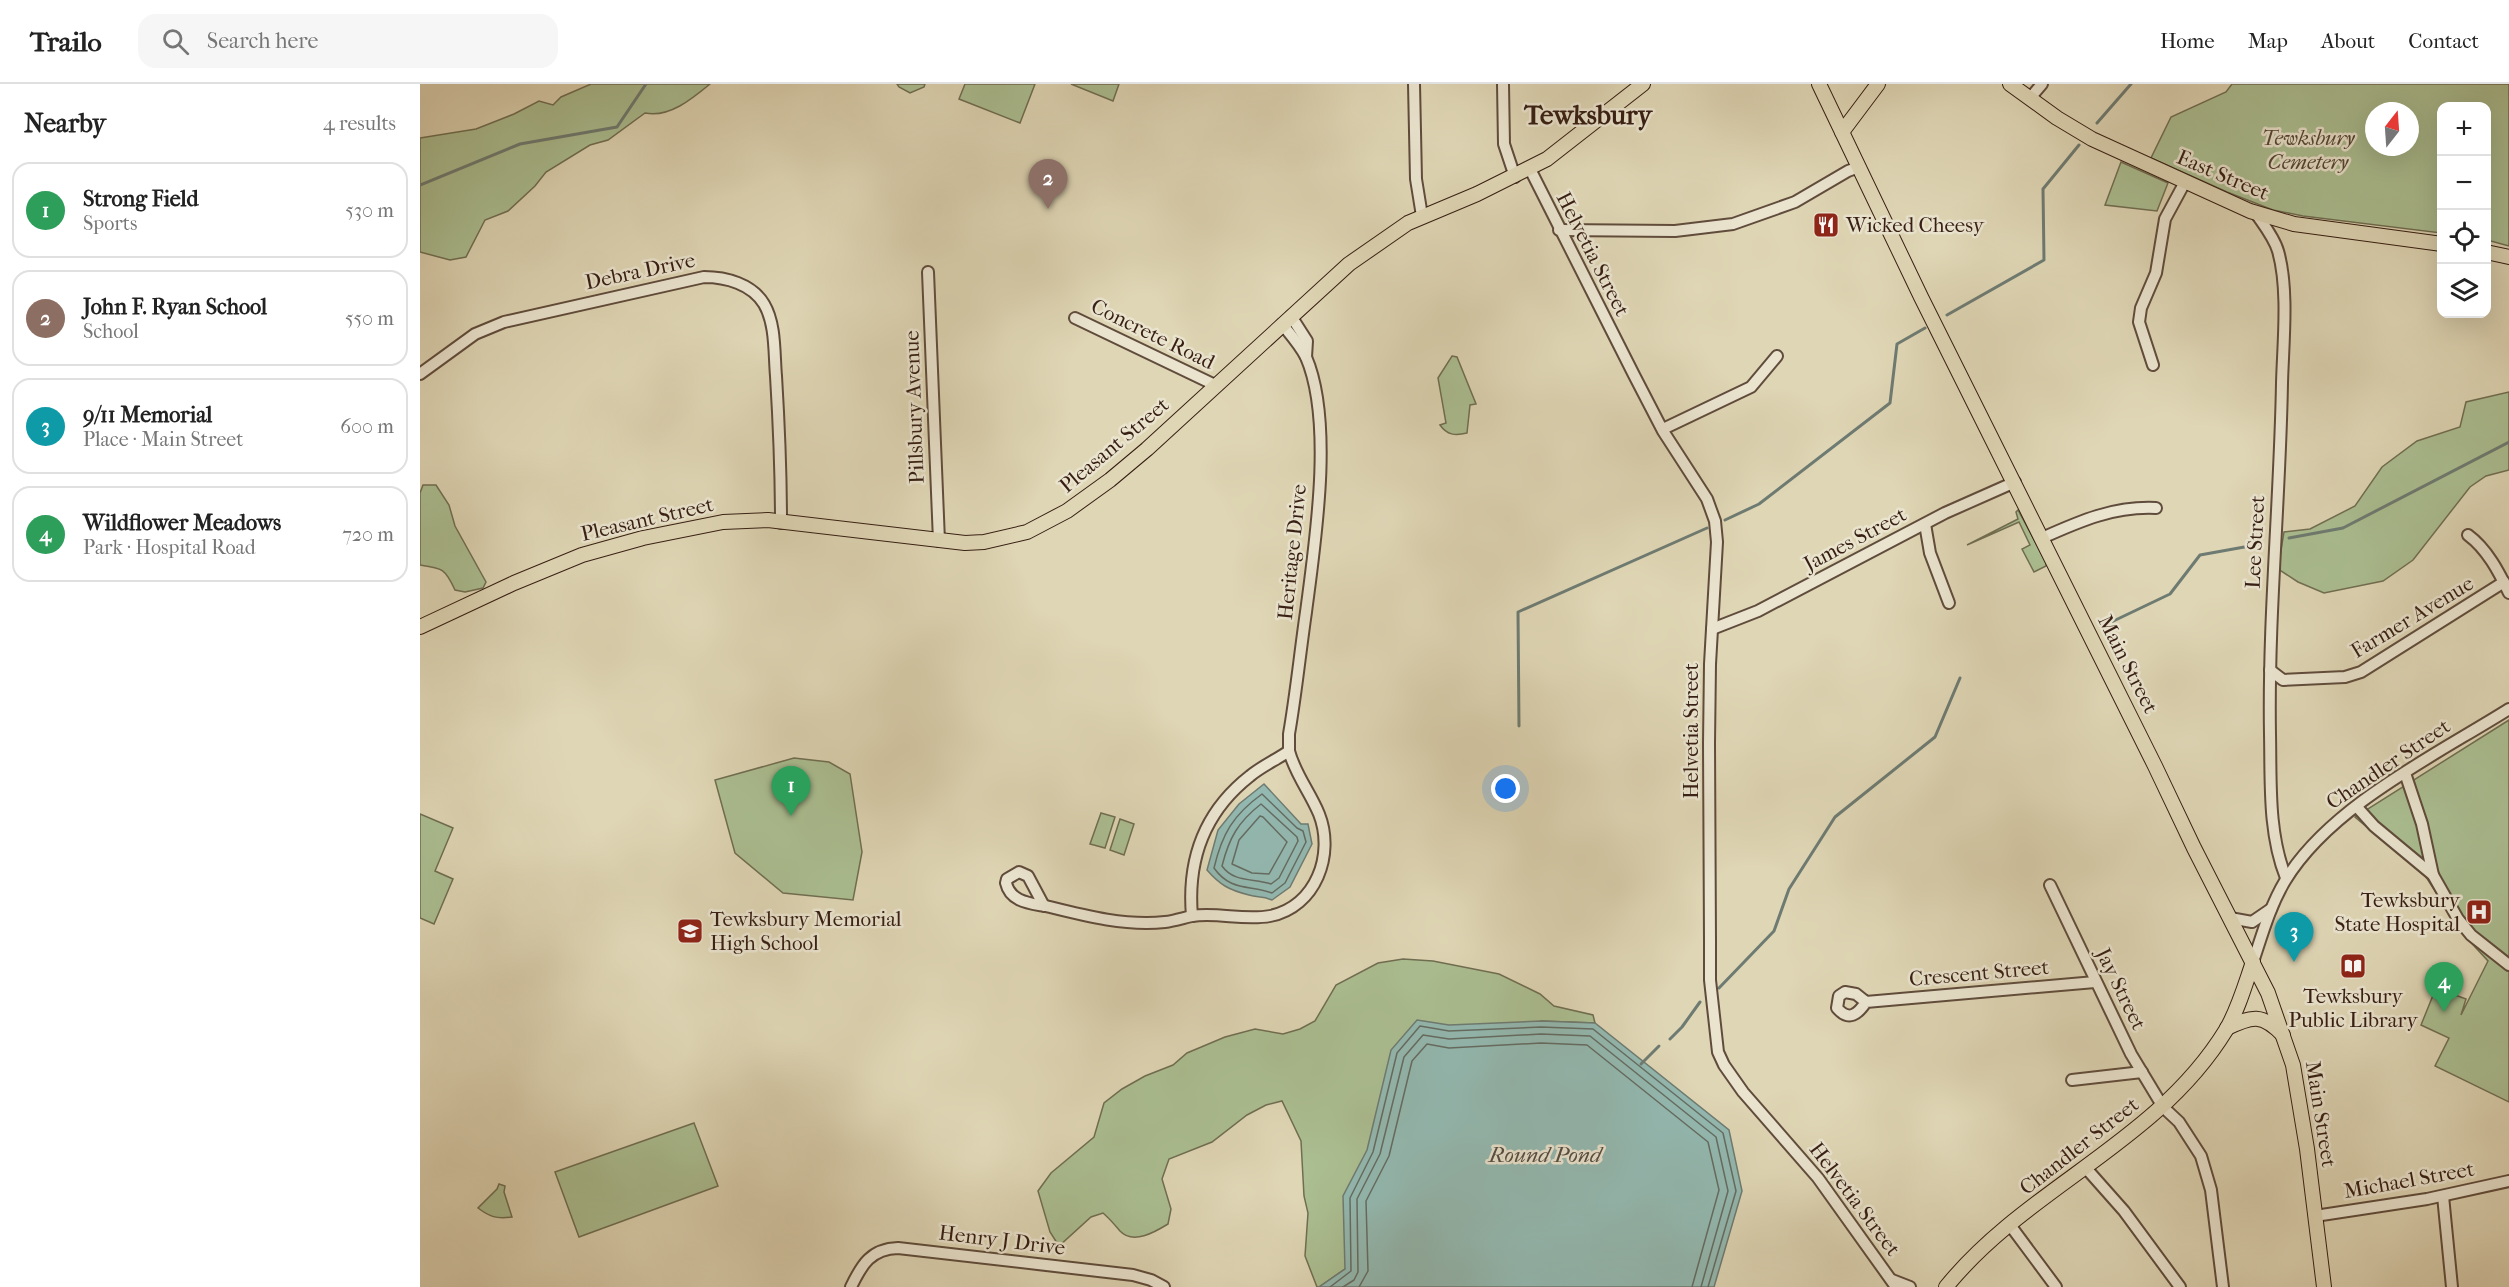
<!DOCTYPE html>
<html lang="en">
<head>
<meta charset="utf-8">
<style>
  body { margin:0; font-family:"IM FELL French Canon",serif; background:#f6f6f6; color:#222 }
  .controls { position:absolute; right:18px; top:18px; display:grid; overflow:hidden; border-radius:12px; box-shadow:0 6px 24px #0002 }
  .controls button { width:54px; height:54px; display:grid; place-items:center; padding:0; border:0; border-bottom:2px solid #e0e0e0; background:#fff; color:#222; font:30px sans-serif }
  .compass { position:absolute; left:1945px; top:18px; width:54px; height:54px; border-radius:50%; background:#fff; box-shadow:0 6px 24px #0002; rotate:17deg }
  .you { position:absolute; left:1086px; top:705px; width:21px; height:21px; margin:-15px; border:4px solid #fff; border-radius:50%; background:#1a73e8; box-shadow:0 0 0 9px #1a73e833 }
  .badge { display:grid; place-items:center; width:39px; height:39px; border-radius:50%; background:#db2777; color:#fff; font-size:20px; font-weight:700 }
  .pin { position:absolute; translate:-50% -50px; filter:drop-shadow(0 2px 3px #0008) }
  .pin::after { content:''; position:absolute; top:32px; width:21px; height:18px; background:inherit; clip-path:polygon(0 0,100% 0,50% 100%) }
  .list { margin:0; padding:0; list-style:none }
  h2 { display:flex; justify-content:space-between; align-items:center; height:78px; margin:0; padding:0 24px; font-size:26px }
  h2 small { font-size:20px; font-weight:400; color:#767676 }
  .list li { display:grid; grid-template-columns:39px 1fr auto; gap:18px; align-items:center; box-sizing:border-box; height:96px; margin:0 12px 12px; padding:0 12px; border:2px solid #e0e0e0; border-radius:18px }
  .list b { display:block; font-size:22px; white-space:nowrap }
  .list p { margin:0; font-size:20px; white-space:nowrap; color:#767676 }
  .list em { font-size:20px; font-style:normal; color:#767676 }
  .icon { flex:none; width:33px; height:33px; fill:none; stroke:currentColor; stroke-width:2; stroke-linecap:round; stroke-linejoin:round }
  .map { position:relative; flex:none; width:2089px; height:1203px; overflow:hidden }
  header { display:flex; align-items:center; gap:36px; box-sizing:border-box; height:84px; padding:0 30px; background:#fff; border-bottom:2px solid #e0e0e0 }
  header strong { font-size:28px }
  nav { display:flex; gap:33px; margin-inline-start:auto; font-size:21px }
  .search { width:420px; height:54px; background:#f6f6f6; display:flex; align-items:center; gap:15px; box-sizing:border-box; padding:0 21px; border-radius:18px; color:#767676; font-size:22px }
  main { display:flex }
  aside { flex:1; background:#fff }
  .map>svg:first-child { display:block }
</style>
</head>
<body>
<header>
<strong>Trailo</strong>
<div class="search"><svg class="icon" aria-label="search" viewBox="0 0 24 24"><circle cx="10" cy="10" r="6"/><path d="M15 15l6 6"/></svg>Search here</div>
<nav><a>Home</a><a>Map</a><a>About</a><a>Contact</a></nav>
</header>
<main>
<aside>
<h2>Nearby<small>4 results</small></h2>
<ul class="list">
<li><span class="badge" style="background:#2e9e5b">1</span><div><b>Strong Field</b><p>Sports</p></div><em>530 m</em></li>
<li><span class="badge" style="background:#8d6e63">2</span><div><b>John F. Ryan School</b><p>School</p></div><em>550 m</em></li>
<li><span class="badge" style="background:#0f9aa8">3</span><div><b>9/11 Memorial</b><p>Place · Main Street</p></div><em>600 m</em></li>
<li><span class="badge" style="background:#2e9e5b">4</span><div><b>Wildflower Meadows</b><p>Park · Hospital Road</p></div><em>720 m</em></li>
</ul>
</aside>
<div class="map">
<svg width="2089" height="1203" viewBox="0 0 2089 1203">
  <rect width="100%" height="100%" fill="#dfd6b5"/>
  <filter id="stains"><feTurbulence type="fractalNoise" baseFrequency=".00333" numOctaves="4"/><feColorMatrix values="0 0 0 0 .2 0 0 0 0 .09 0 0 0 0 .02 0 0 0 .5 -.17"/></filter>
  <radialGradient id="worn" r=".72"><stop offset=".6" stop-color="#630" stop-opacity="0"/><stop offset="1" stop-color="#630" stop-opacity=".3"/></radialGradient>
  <!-- green -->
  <g fill="#abbf92" stroke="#706e52" stroke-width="1.5" fill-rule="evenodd">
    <path d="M171 0H290C272 15 249 34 225 29L188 56 170 61 126 88 115 102 88 127 65 136 46 173 30 176 0 168V54L56 45 94 30 119 17 133 21 141 13Z"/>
    <polygon points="477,0 505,0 504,3 490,9 479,3"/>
    <polygon points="545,0 615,0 600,39 539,15"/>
    <polygon points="651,0 699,0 693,17"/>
    <path d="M1812 0H2089V162L2067 156 2066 22H2022L2021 149 1883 132 1853 126 1807 108 1731 74 1751 33 1806 8ZM1954 27H1990V63H1954Z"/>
    <polygon points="1701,78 1748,99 1737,127 1685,121"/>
    <path d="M1032 272 1037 273 1056 320 1050 321 1047 349C1035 352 1027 351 1020 341L1026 339 1018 294Z"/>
    <polygon points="2089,308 2089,386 2066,392 2050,403 1993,476 1963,497 1904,509 1878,498 1858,485 1864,448 1890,445 1935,422 1962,383 1997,357 2040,343 2046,318"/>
    <path d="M3 401H16L29 421 35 442 66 498 63 504 45 508 35 506C25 484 22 484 0 481V409Z"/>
    <polygon points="1598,426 1626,478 1626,482 1614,488 1602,465 1610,461 1599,438 1547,461 1598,435 1596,428"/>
    <polygon points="2089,636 2089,1018 2015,982 2029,954 2001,941 2016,904 2046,915 2041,931 2068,877 2044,851 2006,793 1935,733"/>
    <polygon points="374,674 409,678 430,690 442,768 433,816 363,809 315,769 295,696"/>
    <polygon points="681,729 695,733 685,764 670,760"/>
    <polygon points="0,730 33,744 15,787 33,795 14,840 0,834"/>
    <polygon points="700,735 714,740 704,771 690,766"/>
    <path d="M983 875 1013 877 1079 890 1120 910 1134 922 1173 931 1175 939 1121 937 925 1185 899 1203H897L885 1172 888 1129 884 1112 881 1057 862 1017 846 1021 827 1031 792 1058 749 1075 742 1095 751 1125 748 1140C735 1148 713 1161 700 1147 694 1140 690 1135 683 1129L671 1133 639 1162 630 1148 618 1107 631 1089 674 1053 684 1019 702 1005 725 992 753 981 767 969 805 953 835 945 863 950 880 945 895 937 916 901 958 879Z"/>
    <polygon points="274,1039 298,1102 159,1153 135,1088"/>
    <path d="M79 1100 85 1102 84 1108 92 1133C76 1135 70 1133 58 1124L77 1105Z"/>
  </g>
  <!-- water -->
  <g fill="#93b9b1" stroke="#6e7b72" stroke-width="1.5">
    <path d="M844 700 881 740H888L892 760 870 803 852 816C841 811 838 814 829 811 809 806 800 801 787 786L798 746 819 720Z"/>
    <polygon points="997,936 1029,941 1121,937 1175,939 1309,1046 1322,1107 1294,1203 899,1203 925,1185 923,1112 947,1066 971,966"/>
  </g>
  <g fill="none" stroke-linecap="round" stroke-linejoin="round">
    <!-- shore -->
    <g stroke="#646c62" stroke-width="1.5">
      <path d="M842 710 877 744 883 747 886 758 865 799 852 809C829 801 810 807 794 784 802 750 813 731 842 710Z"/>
      <path d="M841 720 877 753 878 757 859 794 851 800C834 794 814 799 802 782 809 754 818 738 841 720Z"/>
      <polygon points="840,732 843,733 867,758 849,790 832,789 812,780 819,756"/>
      <polyline points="910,1203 931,1187 930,1114 953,1068 977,969 1000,942 1029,947 1121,943 1173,945 1303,1049 1316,1107 1288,1203"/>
      <polyline points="923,1203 934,1196 938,1188 937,1115 960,1070 984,973 1003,951 1029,955 1121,950 1170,952 1296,1053 1308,1107 1281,1203"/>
      <polyline points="939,1203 948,1187 946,1117 969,1072 992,977 1007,960 1029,964 1121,959 1167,961 1288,1058 1299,1106 1272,1203"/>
    </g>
    <!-- stream -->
    <g stroke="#6e7b72" stroke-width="3">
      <polyline points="1677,39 1711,0"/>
      <polyline points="0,101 100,60 197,43 226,0"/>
      <polyline points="1527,231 1624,176 1623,105 1659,61"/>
      <polyline points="1305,436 1339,420 1470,319 1477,260 1505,244"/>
      <polyline points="1869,454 1923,444 2089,358"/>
      <polyline points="1683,542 1750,510 1780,471 1841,460"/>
      <polyline points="1099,642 1098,528 1287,444"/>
      <polyline points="1299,904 1354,847 1369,805 1415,733 1515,653 1540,594"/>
      <polyline points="1250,955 1262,943 1280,918"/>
      <polyline points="1221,980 1239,962"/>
    </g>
    <defs>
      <g id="minor">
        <polyline points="994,0 996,95 1002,132"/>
        <polyline points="1083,0 1084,60 1095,93"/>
        <polyline points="1610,14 1622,0"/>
        <polyline points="1110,85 1214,291 1243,347 1287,415 1295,437 1297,458 1290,580 1289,659 1290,855 1290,896 1298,968 1304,981 1323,1008 1398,1094 1476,1203"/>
        <path d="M1835 128C1843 140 1854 153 1858 167 1869 205 1863 260 1862 299 1860 417 1848 533 1850 650 1851 698 1848 749 1866 794"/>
        <polyline points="1139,146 1255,147 1313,140 1375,118 1428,87 1439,83"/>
        <polyline points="508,188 519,457"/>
        <polyline points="871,232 887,257 886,273"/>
        <polyline points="655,234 795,301"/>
        <path d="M862 240C870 250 880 261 886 273 914 338 895 459 886 528 880 569 876 610 869 650V667C856 676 842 682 830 692 784 728 767 775 772 832 798 828 824 837 850 832 896 823 915 770 899 730 890 708 875 690 869 667"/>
        <polyline points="1733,281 1719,238 1721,224 1736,189 1745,135 1765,98"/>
        <path d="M0 290 55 250 84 238 284 193C306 193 332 200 344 220 356 240 354 270 356 292 359 341 361 390 361 439"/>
        <polyline points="1243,345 1331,303 1357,272"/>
        <polyline points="1505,440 1510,469 1529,519"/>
        <path d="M2048 451C2067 465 2079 488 2089 509"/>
        <path d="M1622 454C1660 437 1694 422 1736 424"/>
        <polyline points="1292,545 1338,527 1525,429 1595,398"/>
        <polyline points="1850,586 1863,596 1925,593 1941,588 2084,498"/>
        <polyline points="1985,689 2002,740 2013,791"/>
        <polyline points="1937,723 1954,742 2013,791 2038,835 2051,851 2089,881"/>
        <path d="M599 788 608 792 624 822C608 819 590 817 586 799L587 795Z"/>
        <polyline points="1630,801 1711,970 1743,1023 1759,1038 1781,1072 1791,1106 1803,1203"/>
        <path d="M626 822C666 832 704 842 745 838 754 837 763 834 772 832"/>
        <polyline points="1810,834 1832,838 1851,825"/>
        <path d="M1833 878C1842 851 1850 822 1865 797 1910 722 2016 671 2089 625"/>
        <path d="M1446 918C1438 930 1429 938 1417 924L1419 912 1425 908 1436 910 1446 918 1675 898"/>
        <polyline points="1652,996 1722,988"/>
        <polyline points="1665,1083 1704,1127 1760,1203"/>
        <polyline points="2023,1112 2032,1203"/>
        <polyline points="1895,1132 2007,1115 2089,1097"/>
        <polyline points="1590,1141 1636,1203"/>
        <polyline points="1472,1196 1490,1203"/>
        <path d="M431 1203C442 1180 451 1165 478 1164L713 1191 731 1196 744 1203"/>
      </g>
      <g id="major">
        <polyline points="1399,0 1501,213 1735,682 1774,764 1848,909 1873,981 1887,1065 1904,1203"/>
        <polyline points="1590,0 1637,34 1672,55 1830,127 1874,140 2022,160"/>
        <polyline points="1422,48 1458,0"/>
        <polyline points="2066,168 2089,173"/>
        <polyline points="0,543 94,499 162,471 223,454 303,438 348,436 545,459 564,458 607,448 647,427 690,396 727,365 929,180 988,139 1057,110 1127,75 1223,0"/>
        <path d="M1807 944C1832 932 1842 929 1863 951"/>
        <path d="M1526 1203C1607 1103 1737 1059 1806 946 1818 926 1825 901 1833 878"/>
      </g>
    </defs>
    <!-- minor casing -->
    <use href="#minor" stroke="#604c3c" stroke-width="14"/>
    <!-- major casing -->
    <use href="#major" stroke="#361e13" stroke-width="16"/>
    <!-- minor -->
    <use href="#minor" stroke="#eae4cf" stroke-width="10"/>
    <!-- major -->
    <use href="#major" stroke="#dfd6b5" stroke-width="14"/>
  </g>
  <!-- icons -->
  <defs>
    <symbol id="restaurant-square" viewBox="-11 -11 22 22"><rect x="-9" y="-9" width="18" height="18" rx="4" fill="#8f2418" stroke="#eae4cf"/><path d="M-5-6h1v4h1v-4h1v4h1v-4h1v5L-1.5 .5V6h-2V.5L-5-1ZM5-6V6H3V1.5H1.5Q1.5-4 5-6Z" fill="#fff"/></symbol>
    <symbol id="hospital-square" viewBox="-11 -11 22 22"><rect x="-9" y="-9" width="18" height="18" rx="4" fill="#8f2418" stroke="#eae4cf"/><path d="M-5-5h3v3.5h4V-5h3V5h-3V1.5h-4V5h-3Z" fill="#fff"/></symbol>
    <symbol id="school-square" viewBox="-11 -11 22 22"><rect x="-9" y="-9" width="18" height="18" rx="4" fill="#8f2418" stroke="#eae4cf"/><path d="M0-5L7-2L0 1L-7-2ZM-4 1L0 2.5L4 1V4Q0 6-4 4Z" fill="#fff"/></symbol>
    <symbol id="library-square" viewBox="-11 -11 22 22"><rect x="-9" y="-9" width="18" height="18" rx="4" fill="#8f2418" stroke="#eae4cf"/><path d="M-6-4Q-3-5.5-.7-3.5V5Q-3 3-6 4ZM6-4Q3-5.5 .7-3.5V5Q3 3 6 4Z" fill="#fff"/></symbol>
  </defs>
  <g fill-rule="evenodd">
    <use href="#restaurant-square" x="1391" y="126" width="30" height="30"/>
    <use href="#hospital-square" x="2044" y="813" width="30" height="30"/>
    <use href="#school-square" x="255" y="832" width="30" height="30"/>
    <use href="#library-square" x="1918" y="867" width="30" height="30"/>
  </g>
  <g text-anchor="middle" stroke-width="5" stroke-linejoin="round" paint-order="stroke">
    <!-- park labels -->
    <g font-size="21" font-style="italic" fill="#534633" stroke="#eae4cf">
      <text x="1888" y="61">Tewksbury<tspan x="1888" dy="24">Cemetery</tspan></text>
    </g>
    <!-- street labels -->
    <g font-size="21" fill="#361e13" stroke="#eae4cf">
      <text transform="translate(1803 91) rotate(23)" y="7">East Street</text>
      <text transform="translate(1173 170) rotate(63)" y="7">Helvetia Street</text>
      <text transform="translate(220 187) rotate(-12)" y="7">Debra Drive</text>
      <text transform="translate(733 250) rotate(26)" y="7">Concrete Road</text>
      <text transform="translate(494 323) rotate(-92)" y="7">Pillsbury Avenue</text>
      <text transform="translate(694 361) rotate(-40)" y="7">Pleasant Street</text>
      <text transform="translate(227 435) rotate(-13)" y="7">Pleasant Street</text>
      <text transform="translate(1435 455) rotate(-28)" y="7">James Street</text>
      <text transform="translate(1835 458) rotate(-87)" y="7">Lee Street</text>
      <text transform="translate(872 468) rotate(-84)" y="7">Heritage Drive</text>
      <text transform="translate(1992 533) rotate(-31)" y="7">Farmer Avenue</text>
      <text transform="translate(1708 580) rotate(63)" y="7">Main Street</text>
      <text transform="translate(1271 647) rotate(-90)" y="7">Helvetia Street</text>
      <text transform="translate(1968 680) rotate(-34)" y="7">Chandler Street</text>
      <text transform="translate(1559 889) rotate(-5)" y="7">Crescent Street</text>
      <text transform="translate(1701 905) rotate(64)" y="7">Jay Street</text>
      <text transform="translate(1901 1030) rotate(81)" y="7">Main Street</text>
      <text transform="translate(1659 1062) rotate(-38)" y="7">Chandler Street</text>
      <text transform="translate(1989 1096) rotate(-10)" y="7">Michael Street</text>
      <text transform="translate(1435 1115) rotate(53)" y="7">Helvetia Street</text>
      <text transform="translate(582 1156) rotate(7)" y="7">Henry J Drive</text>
    </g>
    <!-- poi labels -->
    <g font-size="21" fill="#361e13" stroke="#eae4cf" text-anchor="start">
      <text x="1426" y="148">Wicked Cheesy</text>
      <text x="2040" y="823" text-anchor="end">Tewksbury<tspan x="2040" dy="24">State Hospital</tspan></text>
      <text x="290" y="842">Tewksbury Memorial<tspan x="290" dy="24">High School</tspan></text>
      <text x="1933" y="919" text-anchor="middle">Tewksbury<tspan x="1933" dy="24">Public Library</tspan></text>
    </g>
    <!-- water labels -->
    <g font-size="22" font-style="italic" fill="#524c42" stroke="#eae4cf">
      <text x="1125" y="1078">Round Pond</text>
    </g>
    <!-- district labels -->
    <g font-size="27" font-weight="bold" fill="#361e13" stroke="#eae4cf">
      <text x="1168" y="40">Tewksbury</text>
    </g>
  </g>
  <rect width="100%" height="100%" filter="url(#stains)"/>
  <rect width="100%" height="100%" fill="url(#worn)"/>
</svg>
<div class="controls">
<button>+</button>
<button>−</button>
<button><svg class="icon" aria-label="locate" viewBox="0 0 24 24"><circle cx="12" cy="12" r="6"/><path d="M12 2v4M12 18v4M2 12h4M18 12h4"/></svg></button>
<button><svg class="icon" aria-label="layers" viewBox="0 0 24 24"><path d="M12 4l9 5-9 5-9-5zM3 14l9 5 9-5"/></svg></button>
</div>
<svg class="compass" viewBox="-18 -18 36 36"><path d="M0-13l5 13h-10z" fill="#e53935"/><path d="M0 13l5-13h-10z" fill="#767676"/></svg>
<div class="you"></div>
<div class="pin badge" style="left:371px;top:732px;background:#2e9e5b">1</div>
<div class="pin badge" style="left:628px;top:125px;background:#8d6e63">2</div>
<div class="pin badge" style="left:1874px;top:878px;background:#0f9aa8">3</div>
<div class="pin badge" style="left:2024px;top:928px;background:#2e9e5b">4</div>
</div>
</main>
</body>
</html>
